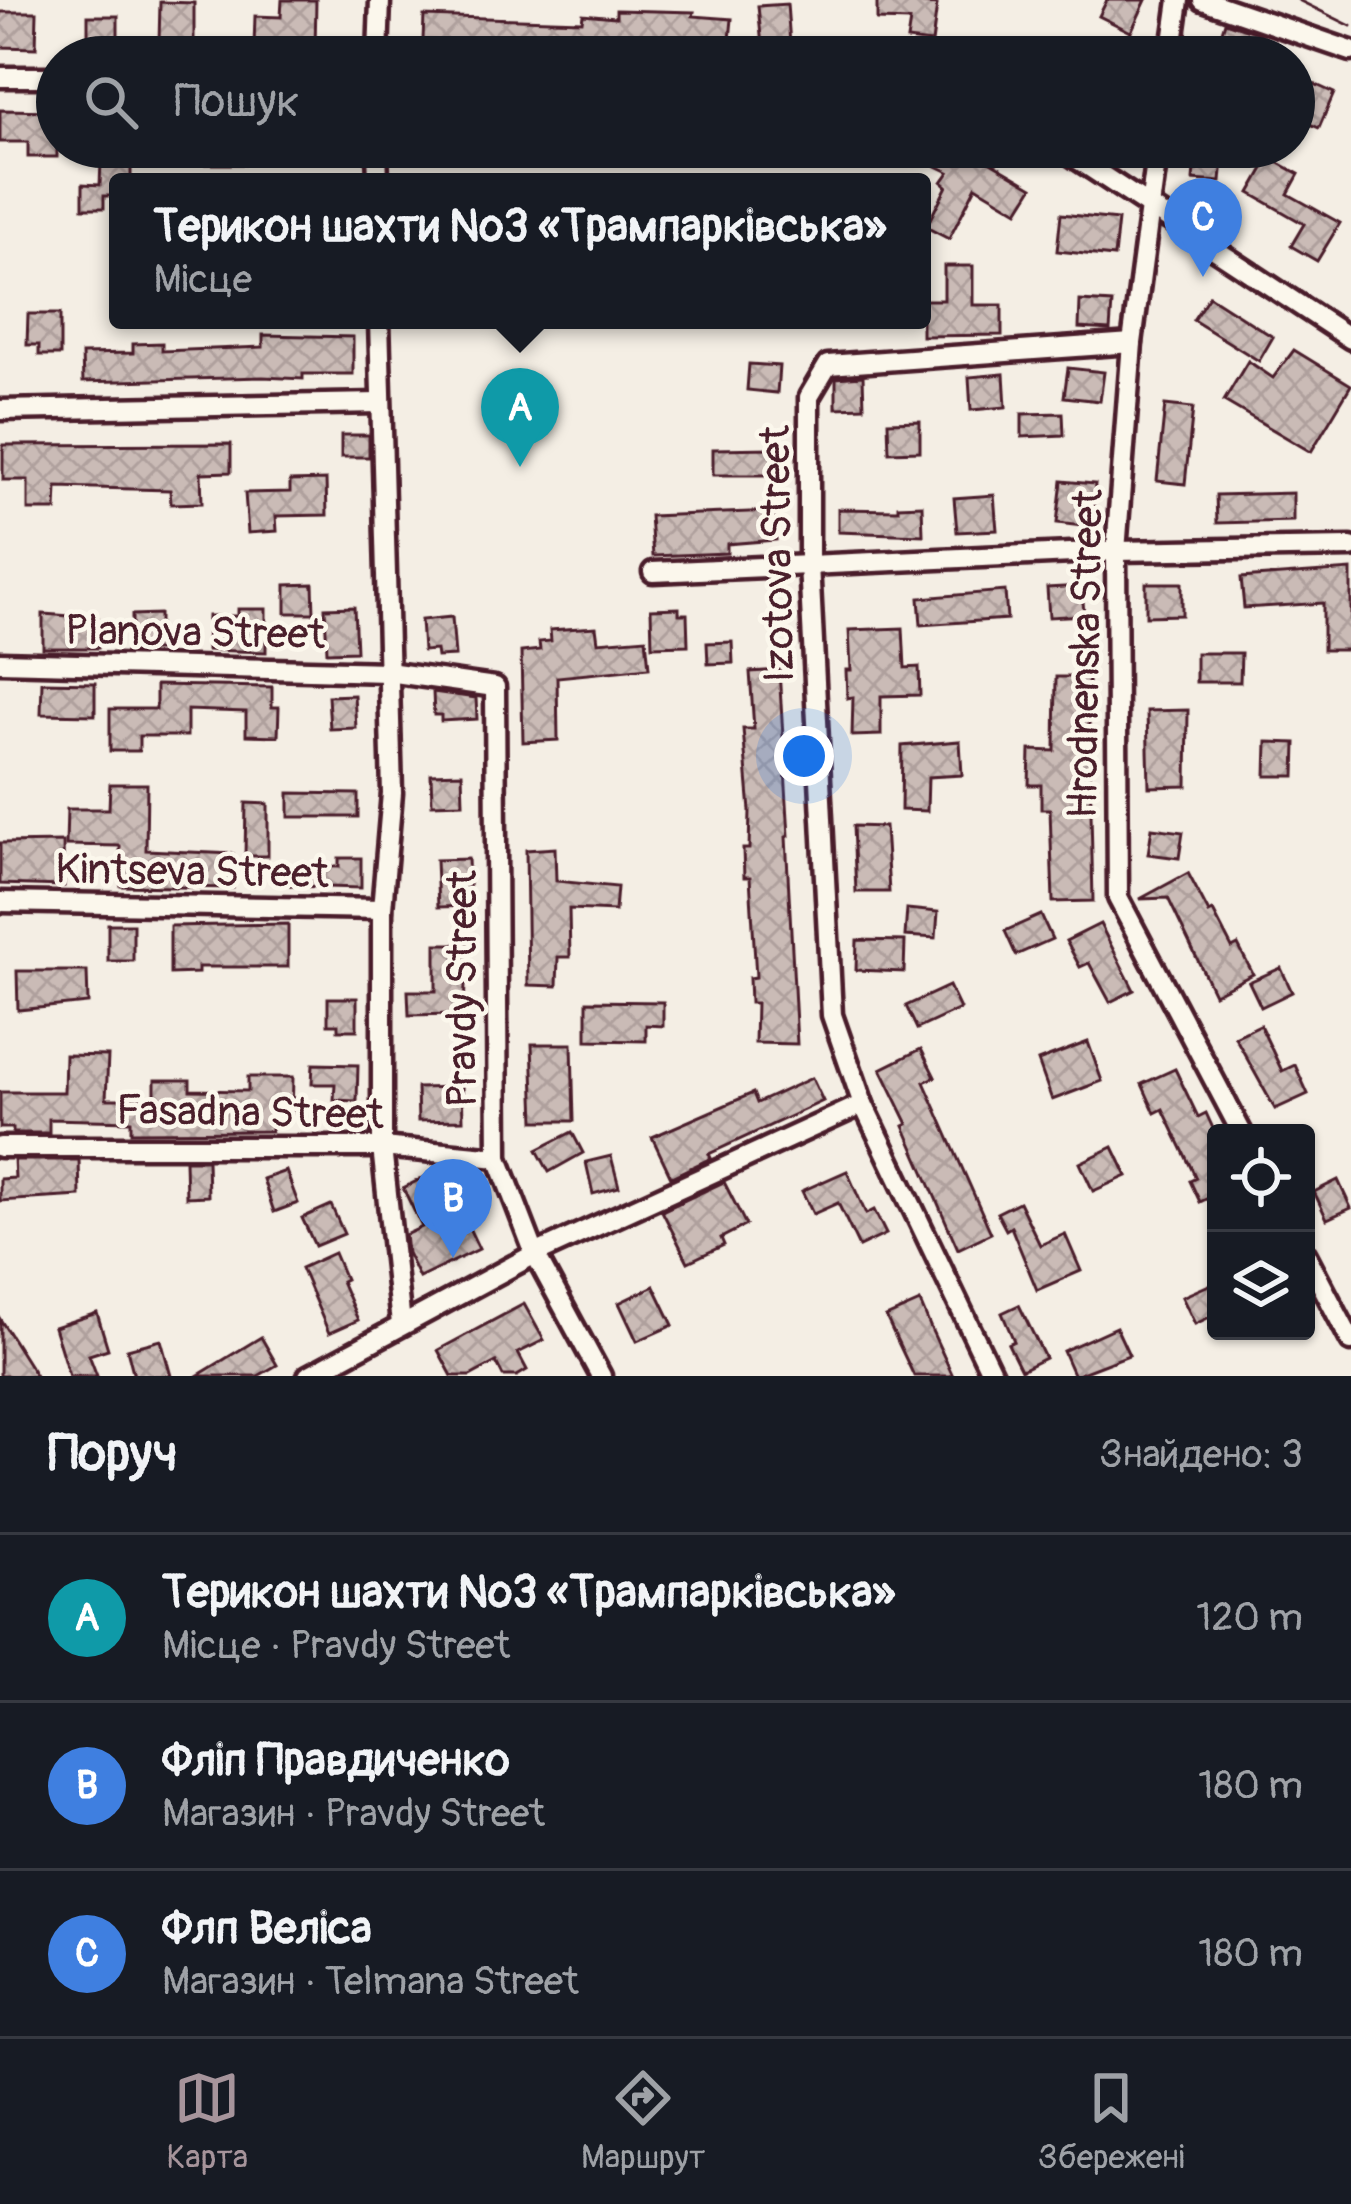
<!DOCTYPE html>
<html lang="uk">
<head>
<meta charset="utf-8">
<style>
  body { margin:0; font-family:Pangolin,sans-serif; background:#242831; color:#f1f3f6 }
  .controls { position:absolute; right:36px; bottom:36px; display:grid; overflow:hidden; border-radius:12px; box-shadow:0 3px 9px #0004 }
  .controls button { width:108px; height:108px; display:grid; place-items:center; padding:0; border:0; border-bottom:3px solid #363941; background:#171b24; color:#f1f3f6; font:60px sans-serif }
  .you { position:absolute; left:804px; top:756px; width:42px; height:42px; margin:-30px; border:9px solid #fff; border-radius:50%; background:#1a73e8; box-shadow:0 0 0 18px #1a73e833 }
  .badge { display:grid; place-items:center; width:78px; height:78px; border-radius:50%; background:#a6949b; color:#fff; font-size:39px; font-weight:700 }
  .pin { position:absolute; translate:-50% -99px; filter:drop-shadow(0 3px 6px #0008) }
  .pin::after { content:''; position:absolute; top:63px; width:42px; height:36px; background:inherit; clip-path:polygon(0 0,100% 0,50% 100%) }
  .popup { position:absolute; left:109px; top:173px; width:822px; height:156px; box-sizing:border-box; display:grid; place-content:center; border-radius:12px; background:#171b24; filter:drop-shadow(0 3px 9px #0005); font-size:39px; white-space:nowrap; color:#9ea1a6 }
  .popup b { font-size:45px; color:#f1f3f6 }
  .popup::after { content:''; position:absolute; left:50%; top:100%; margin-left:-24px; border:24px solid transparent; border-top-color:#171b24 }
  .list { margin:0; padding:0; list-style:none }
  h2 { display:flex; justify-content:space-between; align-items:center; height:156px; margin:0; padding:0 48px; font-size:51px }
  h2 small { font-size:39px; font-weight:400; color:#9ea1a6 }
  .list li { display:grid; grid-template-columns:78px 1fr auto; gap:36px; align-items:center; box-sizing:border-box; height:168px; padding:0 48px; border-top:3px solid #363941 }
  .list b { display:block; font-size:45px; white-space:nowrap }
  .list p { margin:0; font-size:39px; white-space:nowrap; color:#9ea1a6 }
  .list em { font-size:39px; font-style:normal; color:#9ea1a6 }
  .icon { flex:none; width:66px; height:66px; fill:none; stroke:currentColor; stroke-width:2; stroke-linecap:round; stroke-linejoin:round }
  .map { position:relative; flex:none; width:1351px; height:1376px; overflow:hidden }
  .search { position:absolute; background:#171b24; box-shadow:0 3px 9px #0004; left:36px; right:36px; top:36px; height:132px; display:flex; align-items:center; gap:30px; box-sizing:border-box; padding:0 42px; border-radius:66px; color:#9ea1a6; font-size:45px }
  .sheet { height:660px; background:#171b24 }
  nav { display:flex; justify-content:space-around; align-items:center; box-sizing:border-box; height:168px; border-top:3px solid #363941; background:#171b24; font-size:33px; color:#9ea1a6 }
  nav a { display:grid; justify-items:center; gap:6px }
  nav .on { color:#a6949b }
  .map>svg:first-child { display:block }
</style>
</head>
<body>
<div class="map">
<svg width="1351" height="1376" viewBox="0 0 1351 1376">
  <defs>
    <pattern id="building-cross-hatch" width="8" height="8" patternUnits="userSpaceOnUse" patternTransform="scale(3)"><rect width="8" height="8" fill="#cabbb6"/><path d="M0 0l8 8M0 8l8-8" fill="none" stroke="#afa09d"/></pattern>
  </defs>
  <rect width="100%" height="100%" fill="#f4eee4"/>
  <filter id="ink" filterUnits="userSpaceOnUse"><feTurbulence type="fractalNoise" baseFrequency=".00833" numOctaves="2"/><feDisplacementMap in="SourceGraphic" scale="24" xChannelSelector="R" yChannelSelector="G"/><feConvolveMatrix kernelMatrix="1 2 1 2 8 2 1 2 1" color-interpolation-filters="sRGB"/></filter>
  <g filter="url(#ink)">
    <!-- building -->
    <g fill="url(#building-cross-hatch)" stroke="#4a1f2b" stroke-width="3">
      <polygon points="282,0 316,0 315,49 254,47 255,16 281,17"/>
      <polygon points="877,0 937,5 932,43 907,40 910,21 877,20"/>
      <polygon points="1107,0 1146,0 1131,32 1099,16"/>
      <polygon points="160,2 194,3 194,43 159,43"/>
      <polygon points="787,4 790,44 762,46 758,6"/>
      <polygon points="616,10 694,12 693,16 732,19 729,50 704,47 705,43 639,37 639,42 605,39 605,46 423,40 424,16 582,21 583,14 616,17"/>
      <polygon points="0,12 37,12 36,48 0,47"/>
      <rect x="88" y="16" width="30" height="31"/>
      <polygon points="1225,22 1261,34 1256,50 1249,47 1247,57 1214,57"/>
      <polygon points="1312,83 1334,93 1319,128 1297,118"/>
      <polygon points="0,110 57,111 57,157 28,157 28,142 0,142"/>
      <rect x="190" y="147" width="53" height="17"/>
      <polygon points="896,147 965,147 1033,187 1018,211 976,186 949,239 926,227 947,186 942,182 949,172"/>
      <polygon points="1196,147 1224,147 1221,182 1193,180"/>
      <polygon points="1270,158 1299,174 1288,194 1340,223 1317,261 1291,246 1304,224 1250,193"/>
      <polygon points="101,162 131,162 131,182 118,182 118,196 104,196 104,208 83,208 83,184 100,185"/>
      <polygon points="1061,214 1118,220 1114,257 1057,251"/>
      <polygon points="944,266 973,266 973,305 1002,305 1002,335 922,336 922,300 944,300"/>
      <polygon points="1209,296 1273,337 1259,361 1193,320"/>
      <polygon points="1080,301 1112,303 1110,330 1079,328"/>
      <polygon points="28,314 60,314 60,355 39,355 39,345 27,345"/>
      <polygon points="263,335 353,337 353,374 303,374 303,379 263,377 83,382 82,354 133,353 133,344 162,343 162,351 263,347"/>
      <polygon points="1294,350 1351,385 1311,452 1224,401 1248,361 1273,378"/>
      <polygon points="749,364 779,366 777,393 747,390"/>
      <polygon points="1068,368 1104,372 1100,401 1064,397"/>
      <polygon points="1004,374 1006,407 971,410 969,377"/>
      <polygon points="863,376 864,407 836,408 836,378"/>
      <polygon points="1165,405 1193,408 1185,484 1157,481"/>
      <polygon points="1063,413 1064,435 1022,437 1022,414"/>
      <polygon points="920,421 920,451 889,452 888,422"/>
      <rect x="341" y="435" width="28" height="22"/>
      <polygon points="231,444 231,472 201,473 202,503 171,504 170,490 57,487 56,510 28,510 28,480 3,480 3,445"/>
      <polygon points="773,448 774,475 713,475 713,449"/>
      <polygon points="326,480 327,515 276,516 277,531 248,533 245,493 290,492 290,481"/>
      <polygon points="1062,481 1095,484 1091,527 1057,523"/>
      <polygon points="1293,493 1293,521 1217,523 1216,495"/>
      <polygon points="994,495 997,530 957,532 954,498"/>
      <polygon points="922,505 923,535 838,532 838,509 898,510 898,506"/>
      <polygon points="774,511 776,540 727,544 727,553 653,556 650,516"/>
      <polygon points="1351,570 1351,650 1323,650 1323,603 1244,608 1241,578"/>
      <polygon points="1146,583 1182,583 1182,615 1146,616"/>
      <polygon points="313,584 314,613 286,613 286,585"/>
      <polygon points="1082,586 1084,615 1049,617 1047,588"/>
      <polygon points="1005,591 1007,619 921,625 919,598"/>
      <polygon points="354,607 356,651 327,652 325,608"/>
      <polygon points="679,608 679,614 687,614 688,645 652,646 651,609"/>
      <polygon points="238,609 266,609 266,652 207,650 208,616 238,616"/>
      <polygon points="43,614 98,618 98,648 43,648"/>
      <polygon points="159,614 159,650 132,650 132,615"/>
      <polygon points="452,617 455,656 437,657 436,650 423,651 421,620"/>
      <polygon points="596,627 598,642 646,638 649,668 557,677 558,740 523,742 521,652 540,650 539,642 551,641 550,630"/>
      <polygon points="903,628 905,668 919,667 920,695 881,696 881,735 852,736 853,697 847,698 846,670 851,670 849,630"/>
      <polygon points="732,642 733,663 708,664 707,643"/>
      <polygon points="1196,653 1241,653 1240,682 1196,682"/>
      <polygon points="779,670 789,836 786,837 797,1044 755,1043 756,1003 750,1003 749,978 756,977 750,877 744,877 743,849 749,849 750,811 743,729 754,729 750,672"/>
      <polygon points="1056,677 1088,677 1093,901 1053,902 1050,809 1041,809 1041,785 1029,785 1030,750 1055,751"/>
      <polygon points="42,682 95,683 95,715 41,714"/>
      <polygon points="156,685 272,687 272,707 279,707 278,736 246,735 246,712 187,710 187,736 139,736 139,751 110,751 110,709 156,709"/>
      <polygon points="433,692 476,698 477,719 441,721 441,715 434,715"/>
      <polygon points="354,695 356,728 330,729 328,696"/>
      <polygon points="1188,710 1187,786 1149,787 1147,711"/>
      <polygon points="960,741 962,775 928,777 927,811 901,810 902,746"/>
      <polygon points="1267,742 1296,743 1295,776 1266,776"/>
      <polygon points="462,773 463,803 432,804 431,774"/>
      <polygon points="110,784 147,784 146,850 233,854 233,888 121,886 120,846 66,845 67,809 109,809"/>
      <polygon points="289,793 358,794 358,817 289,817"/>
      <polygon points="246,803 268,804 268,856 245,856"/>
      <polygon points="853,826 885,827 889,892 856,892"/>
      <polygon points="1152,828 1183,832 1179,858 1148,854"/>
      <polygon points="63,842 64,886 0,884 0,843"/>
      <polygon points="555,848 556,881 617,887 615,911 569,909 570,957 558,957 557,986 528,985 526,850"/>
      <polygon points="339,858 361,858 361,888 291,886 291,866 339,867"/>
      <polygon points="468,859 470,906 438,907 436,860"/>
      <polygon points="1188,873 1209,913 1213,911 1232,948 1238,945 1253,974 1214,994 1168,898 1140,899"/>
      <polygon points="907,909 938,912 936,938 905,936"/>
      <polygon points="1041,915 1052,939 1016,955 1005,931"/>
      <rect x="108" y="924" width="25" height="37"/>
      <polygon points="288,924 288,967 198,967 198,973 170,974 170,926"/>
      <polygon points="1100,924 1134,990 1110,1002 1089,963 1080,967 1066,941"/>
      <polygon points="857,940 905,941 904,972 856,970"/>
      <polygon points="436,944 467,944 464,1006 456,1006 456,1014 409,1015 408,991 436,991"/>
      <polygon points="1281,968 1292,992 1261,1007 1249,982"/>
      <polygon points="17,971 87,971 88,1003 18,1010"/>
      <polygon points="949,986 960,1009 917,1029 906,1006"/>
      <polygon points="328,998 357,998 357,1030 338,1030 338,1024 328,1024"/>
      <polygon points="587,1001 663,1002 663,1026 646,1025 646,1041 587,1040"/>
      <polygon points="1260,1025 1282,1071 1295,1065 1308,1094 1275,1109 1235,1037"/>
      <polygon points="1088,1042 1102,1081 1052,1100 1038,1061"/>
      <polygon points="532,1044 572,1044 574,1121 535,1121"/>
      <polygon points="921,1049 935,1077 924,1082 991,1233 958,1249 904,1126 908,1124 881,1069"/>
      <polygon points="65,1055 108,1056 106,1099 155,1099 155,1080 190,1080 190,1090 248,1091 248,1077 293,1077 292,1114 271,1114 271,1131 131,1132 131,1121 49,1119 49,1133 13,1133 13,1128 0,1128 0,1092 64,1092"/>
      <polygon points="313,1064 358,1065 357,1101 334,1100 335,1084 312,1084"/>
      <polygon points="1175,1069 1198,1117 1206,1113 1216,1135 1216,1194 1200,1202 1190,1181 1196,1178 1163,1109 1155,1113 1142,1084"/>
      <polygon points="812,1078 823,1101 709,1154 711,1158 671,1177 652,1137 753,1093 757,1103"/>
      <polygon points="462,1087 463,1120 418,1121 417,1088"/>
      <polygon points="572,1132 583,1153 549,1172 537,1150"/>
      <polygon points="1113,1147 1127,1176 1093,1191 1080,1163"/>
      <polygon points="611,1156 619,1187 593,1194 586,1162"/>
      <polygon points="14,1160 79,1160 80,1196 0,1201 0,1179 15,1178"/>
      <polygon points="185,1160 207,1160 208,1196 186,1197"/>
      <polygon points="441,1169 479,1249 419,1278 407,1253 405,1235 422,1227 403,1188"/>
      <polygon points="286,1171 298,1203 274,1212 263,1179"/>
      <polygon points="847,1171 866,1214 874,1210 886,1234 859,1247 838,1203 813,1214 802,1191"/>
      <polygon points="1338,1180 1351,1208 1327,1219 1314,1192"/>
      <polygon points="724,1182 746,1225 721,1238 724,1245 688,1262 662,1211"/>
      <polygon points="1019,1202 1040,1245 1065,1234 1081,1271 1037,1290 1011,1227 1006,1230 997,1213"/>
      <polygon points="331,1205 344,1234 315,1246 302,1218"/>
      <polygon points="334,1253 345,1279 341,1281 358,1320 329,1333 301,1268"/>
      <polygon points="1216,1282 1216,1314 1195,1324 1182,1297"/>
      <polygon points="654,1286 673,1325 637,1341 619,1303"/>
      <polygon points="920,1302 932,1331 953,1376 914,1376 886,1317"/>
      <polygon points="524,1304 544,1340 518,1353 527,1370 517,1376 503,1376 496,1362 470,1376 452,1376 438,1350"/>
      <polygon points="1019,1305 1045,1358 1021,1370 1008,1344 1014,1341 1002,1313"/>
      <polygon points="97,1313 108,1349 89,1355 97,1376 69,1376 54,1327"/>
      <polygon points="0,1319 36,1376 0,1376"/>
      <polygon points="1116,1327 1129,1355 1074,1376 1063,1351"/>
      <polygon points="261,1337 277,1365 258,1376 197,1376"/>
      <polygon points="161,1340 171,1376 134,1376 127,1349"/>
    </g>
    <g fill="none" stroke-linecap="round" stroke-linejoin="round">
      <defs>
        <g id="street">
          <polyline points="1203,0 1351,51"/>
          <polyline points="378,57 380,0"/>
          <polyline points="1171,57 1179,0"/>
          <polyline points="0,77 57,77"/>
          <polyline points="377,147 378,182"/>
          <polyline points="1059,147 1351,339"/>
          <polyline points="1158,147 1132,343 1116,551 1118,898 1242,1133"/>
          <polyline points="379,320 392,793 382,909 382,1147 401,1324"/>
          <polyline points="0,410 380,403"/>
          <polyline points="653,572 1116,551 1351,547"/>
          <polyline points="0,662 388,672 495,687 498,1158 535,1254 601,1376"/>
          <polyline points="0,902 382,909"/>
          <polyline points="0,1147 382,1147 498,1158"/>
          <polyline points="1306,1255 1351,1341"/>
          <polyline points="308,1376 535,1254 863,1104"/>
          <polyline points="993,1376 863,1104 832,1015 809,564 809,397 828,365 1132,343"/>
        </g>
      </defs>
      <!-- street casing -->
      <use href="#street" stroke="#4a1f2b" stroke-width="27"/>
      <!-- street -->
      <use href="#street" stroke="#fbf7ec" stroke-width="18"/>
      <!-- tram -->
      <polyline stroke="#4a1f2b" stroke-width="3" points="1298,0 1351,26"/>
    </g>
  </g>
  <g text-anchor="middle" stroke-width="9" stroke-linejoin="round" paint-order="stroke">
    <!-- street labels -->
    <g font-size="42" fill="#4a1f2b" stroke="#fbf7ec">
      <text transform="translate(776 554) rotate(-91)" y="15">Izotova Street</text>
      <text transform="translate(195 631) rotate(1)" y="15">Planova Street</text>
      <text transform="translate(1084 654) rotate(-89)" y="15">Hrodnenska Street</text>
      <text transform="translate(192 870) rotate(1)" y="15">Kintseva Street</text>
      <text transform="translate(461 989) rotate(-90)" y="15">Pravdy Street</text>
      <text transform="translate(250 1111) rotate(1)" y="15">Fasadna Street</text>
    </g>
  </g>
</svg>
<div class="controls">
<button><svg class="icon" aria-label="locate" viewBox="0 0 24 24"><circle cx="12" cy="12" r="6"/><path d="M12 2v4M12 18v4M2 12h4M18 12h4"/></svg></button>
<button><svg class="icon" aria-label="layers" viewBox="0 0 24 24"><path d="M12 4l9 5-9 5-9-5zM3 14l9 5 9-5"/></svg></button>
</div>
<div class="you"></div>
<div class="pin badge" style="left:520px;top:467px;background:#0f9aa8">A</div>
<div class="popup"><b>Терикон шахти №3 «Трампарківська»</b>Місце</div>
<div class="pin badge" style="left:453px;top:1258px;background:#3f7fe0">B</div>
<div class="pin badge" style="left:1203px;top:277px;background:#3f7fe0">C</div>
<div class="search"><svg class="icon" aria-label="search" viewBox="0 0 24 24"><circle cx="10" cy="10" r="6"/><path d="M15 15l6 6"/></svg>Пошук</div>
</div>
<section class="sheet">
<h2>Поруч<small>Знайдено: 3</small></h2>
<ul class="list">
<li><span class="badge" style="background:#0f9aa8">A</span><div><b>Терикон шахти №3 «Трампарківська»</b><p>Місце · Pravdy Street</p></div><em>120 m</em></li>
<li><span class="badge" style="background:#3f7fe0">B</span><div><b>Фліп Правдиченко</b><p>Магазин · Pravdy Street</p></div><em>180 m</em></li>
<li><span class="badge" style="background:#3f7fe0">C</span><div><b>Флп Веліса</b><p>Магазин · Telmana Street</p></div><em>180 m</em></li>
</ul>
</section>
<nav>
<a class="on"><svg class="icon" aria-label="map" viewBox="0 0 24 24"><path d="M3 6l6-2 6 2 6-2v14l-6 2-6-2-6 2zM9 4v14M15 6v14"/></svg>Карта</a>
<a><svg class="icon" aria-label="directions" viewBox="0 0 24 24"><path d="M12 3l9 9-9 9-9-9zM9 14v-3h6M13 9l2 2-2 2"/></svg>Маршрут</a>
<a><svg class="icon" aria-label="saved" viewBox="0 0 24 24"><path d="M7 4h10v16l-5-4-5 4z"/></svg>Збережені</a>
</nav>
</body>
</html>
